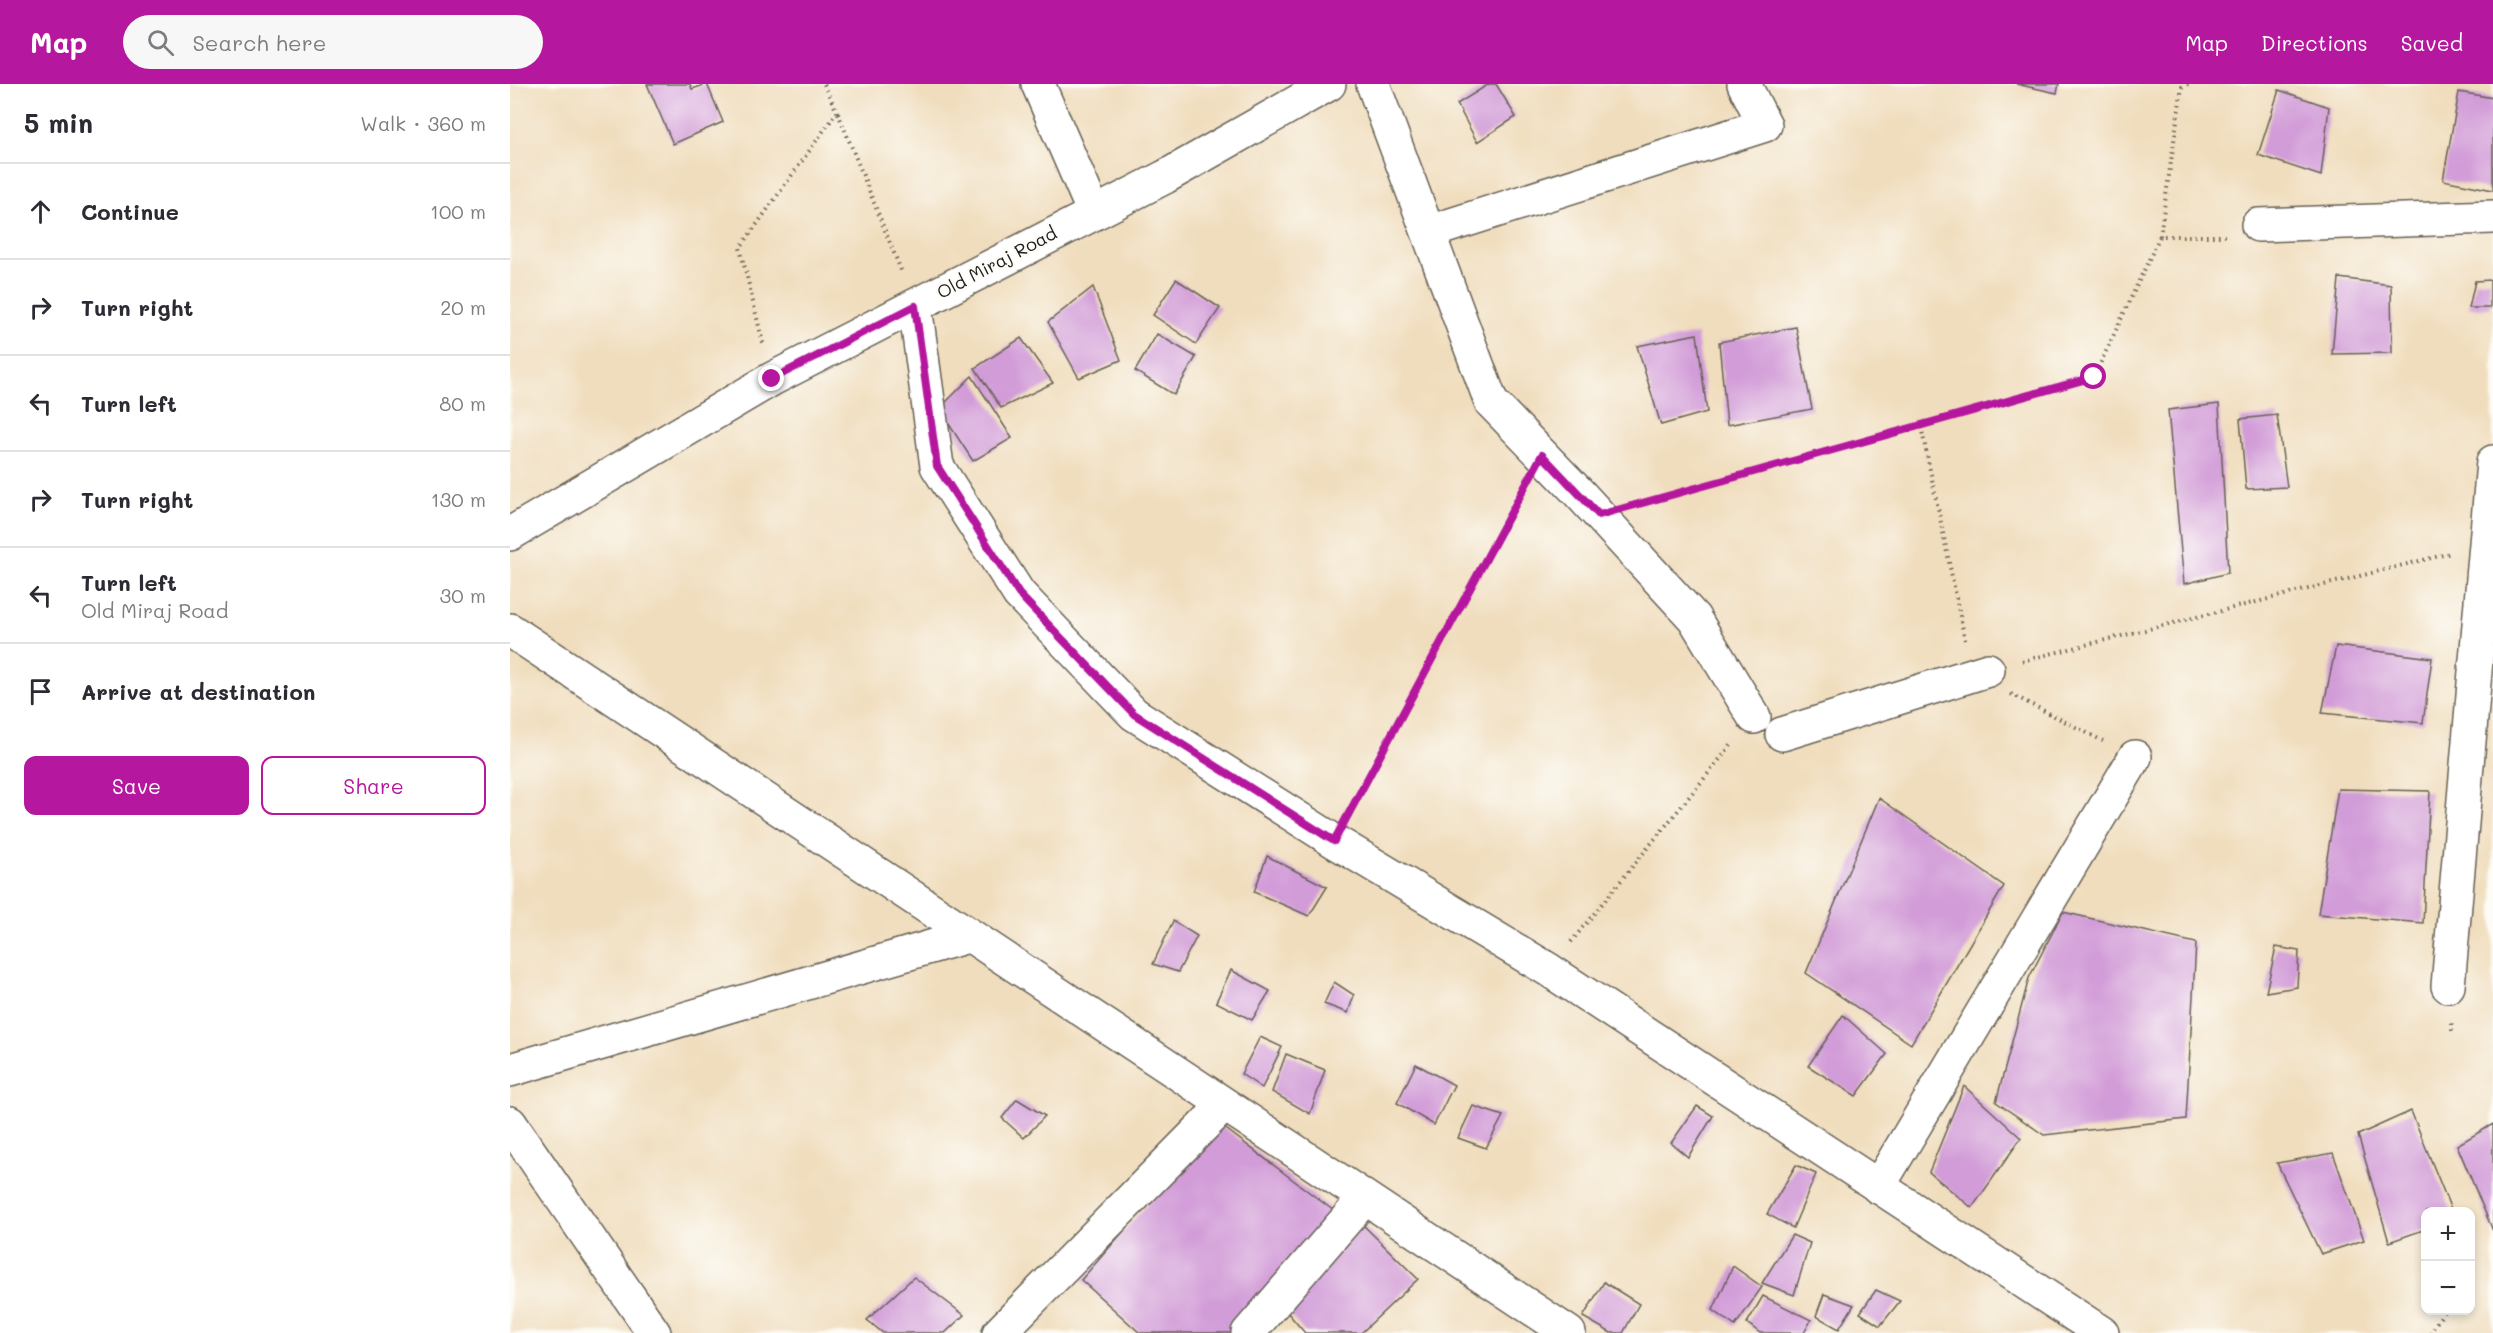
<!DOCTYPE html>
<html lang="en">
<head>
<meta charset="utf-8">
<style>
  body { margin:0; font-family:Mali,sans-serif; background:#f7f7f7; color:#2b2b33 }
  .controls { position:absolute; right:18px; bottom:18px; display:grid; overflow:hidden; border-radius:12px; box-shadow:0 3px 9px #0003 }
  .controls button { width:54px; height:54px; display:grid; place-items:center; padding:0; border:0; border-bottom:2px solid #e1e1e2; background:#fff; color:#2b2b33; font:30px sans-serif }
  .stop { position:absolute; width:18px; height:18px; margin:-14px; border:4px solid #b5179e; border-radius:50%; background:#fff }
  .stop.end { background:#b5179e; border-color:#fff; box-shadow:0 2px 6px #0008 }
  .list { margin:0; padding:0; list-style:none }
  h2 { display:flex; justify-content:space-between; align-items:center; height:78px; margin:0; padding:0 24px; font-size:26px }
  h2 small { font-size:20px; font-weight:400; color:#7c7c81 }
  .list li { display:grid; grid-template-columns:39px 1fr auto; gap:18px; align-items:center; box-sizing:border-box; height:96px; padding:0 24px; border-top:2px solid #e1e1e2 }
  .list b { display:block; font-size:22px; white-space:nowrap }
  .list p { margin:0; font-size:20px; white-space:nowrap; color:#7c7c81 }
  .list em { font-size:20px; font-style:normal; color:#7c7c81 }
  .actions { display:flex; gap:12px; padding:18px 24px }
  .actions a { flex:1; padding:14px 0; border:2px solid #b5179e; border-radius:12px; text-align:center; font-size:21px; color:#b5179e }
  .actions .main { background:#b5179e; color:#fff }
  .icon { flex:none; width:33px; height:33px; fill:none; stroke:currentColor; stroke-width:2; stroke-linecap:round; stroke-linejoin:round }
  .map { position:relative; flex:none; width:1983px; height:1249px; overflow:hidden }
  header { display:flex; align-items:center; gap:36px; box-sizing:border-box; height:84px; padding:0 30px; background:#b5179e; color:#fff }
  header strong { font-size:28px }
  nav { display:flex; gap:33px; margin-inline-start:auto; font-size:21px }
  .search { width:420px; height:54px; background:#f7f7f7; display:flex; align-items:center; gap:15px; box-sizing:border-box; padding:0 21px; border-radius:33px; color:#7c7c81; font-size:22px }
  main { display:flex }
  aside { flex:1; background:#fff }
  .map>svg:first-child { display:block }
</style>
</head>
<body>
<header>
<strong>Map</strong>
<div class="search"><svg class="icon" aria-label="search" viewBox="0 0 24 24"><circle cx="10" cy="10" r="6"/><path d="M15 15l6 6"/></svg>Search here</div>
<nav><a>Map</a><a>Directions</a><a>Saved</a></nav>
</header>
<main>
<aside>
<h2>5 min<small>Walk · 360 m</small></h2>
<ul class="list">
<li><svg class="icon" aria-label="ahead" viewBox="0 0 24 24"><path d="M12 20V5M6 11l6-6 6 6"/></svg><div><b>Continue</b></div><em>100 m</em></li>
<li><svg class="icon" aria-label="right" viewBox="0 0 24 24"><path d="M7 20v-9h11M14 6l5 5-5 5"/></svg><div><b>Turn right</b></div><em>20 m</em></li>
<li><svg class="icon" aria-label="left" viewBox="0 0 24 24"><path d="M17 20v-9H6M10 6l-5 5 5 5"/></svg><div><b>Turn left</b></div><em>80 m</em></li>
<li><svg class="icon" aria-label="right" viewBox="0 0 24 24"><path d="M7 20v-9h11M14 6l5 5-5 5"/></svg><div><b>Turn right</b></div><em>130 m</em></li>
<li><svg class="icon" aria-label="left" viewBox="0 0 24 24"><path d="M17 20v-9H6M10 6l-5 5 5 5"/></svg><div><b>Turn left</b><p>Old Miraj Road</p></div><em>30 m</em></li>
<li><svg class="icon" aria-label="arrive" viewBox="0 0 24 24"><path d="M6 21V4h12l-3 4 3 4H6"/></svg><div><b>Arrive at destination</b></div></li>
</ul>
<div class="actions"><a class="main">Save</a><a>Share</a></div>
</aside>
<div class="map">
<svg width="1983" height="1249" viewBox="0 0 1983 1249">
  <rect width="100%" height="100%" fill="#fdfcf7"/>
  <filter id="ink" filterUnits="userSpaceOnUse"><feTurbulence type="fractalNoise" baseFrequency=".0167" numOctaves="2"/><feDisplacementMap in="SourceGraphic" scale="12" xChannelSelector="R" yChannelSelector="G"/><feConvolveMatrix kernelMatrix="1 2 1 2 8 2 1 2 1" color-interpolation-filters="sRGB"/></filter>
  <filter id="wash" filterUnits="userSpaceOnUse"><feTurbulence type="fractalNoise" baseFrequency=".008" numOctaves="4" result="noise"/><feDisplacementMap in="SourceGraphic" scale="24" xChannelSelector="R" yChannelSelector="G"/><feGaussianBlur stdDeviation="1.35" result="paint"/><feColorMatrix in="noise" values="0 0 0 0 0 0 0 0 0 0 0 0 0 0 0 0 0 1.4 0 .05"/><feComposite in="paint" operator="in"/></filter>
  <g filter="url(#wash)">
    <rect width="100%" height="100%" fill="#f0ddbd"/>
    <g id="blocks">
      <!-- building -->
      <g fill="#d29cd8">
        <polygon points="137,0 180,0 182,5 197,0 213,38 163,60"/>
        <polygon points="979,0 986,0 1006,33 967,58 947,20"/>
        <polygon points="1506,0 1549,0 1547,9"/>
        <polygon points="1769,6 1819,23 1811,92 1748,71"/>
        <polygon points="1949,8 1983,14 1983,106 1933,96"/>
        <polygon points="1829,194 1881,201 1882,269 1822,270"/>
        <polygon points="666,195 710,224 686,260 643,231"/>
        <polygon points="1980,196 1980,224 1959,224 1965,197"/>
        <polygon points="583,203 611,276 569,294 538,238"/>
        <polygon points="1286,243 1302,325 1217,341 1209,258"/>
        <polygon points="647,250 686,273 664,311 625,287"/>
        <polygon points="1187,250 1197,328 1151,341 1127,262"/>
        <polygon points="511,254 543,299 491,324 465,284"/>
        <polygon points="462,292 502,354 463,377 429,325"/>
        <polygon points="1709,320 1718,489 1674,500 1658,326"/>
        <polygon points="1767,331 1777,403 1736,405 1730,335"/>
        <polygon points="1826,562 1922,574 1913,639 1812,629"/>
        <polygon points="1828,705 1920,707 1913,839 1808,830"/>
        <polygon points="1369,714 1494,802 1401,960 1296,889"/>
        <polygon points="757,772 817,803 799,832 744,808"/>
        <polygon points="1553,828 1686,859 1676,1035 1534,1051 1486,1018 1519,894"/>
        <polygon points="663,837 687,852 668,888 643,880"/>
        <polygon points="1766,863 1789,867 1787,903 1756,908"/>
        <polygon points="721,886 760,907 742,936 706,918"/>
        <polygon points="824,898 844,911 838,929 814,920"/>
        <polygon points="1333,931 1377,970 1346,1012 1298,982"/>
        <polygon points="750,953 772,963 752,1004 731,990"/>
        <polygon points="776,970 815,986 800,1030 762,1008"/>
        <polygon points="906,980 944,1001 924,1041 887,1019"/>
        <polygon points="1454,1002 1511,1054 1462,1124 1419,1088"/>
        <polygon points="507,1015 535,1032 514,1054 492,1034"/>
        <polygon points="963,1022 993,1032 976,1064 948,1054"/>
        <polygon points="1187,1022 1203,1032 1178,1073 1161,1059"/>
        <polygon points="1901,1027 1942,1128 1916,1128 1916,1145 1879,1158 1848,1051"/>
        <polygon points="708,1039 828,1130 722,1249 630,1249 571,1196"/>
        <polygon points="1983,1040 1983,1147 1947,1061"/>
        <polygon points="1823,1069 1854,1156 1811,1170 1767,1079"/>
        <polygon points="1286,1081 1306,1090 1283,1144 1257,1130"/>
        <polygon points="850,1138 908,1195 851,1249 795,1249 777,1228"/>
        <polygon points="1282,1151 1300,1159 1284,1211 1252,1199"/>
        <polygon points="1223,1182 1252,1203 1225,1242 1203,1226"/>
        <polygon points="404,1193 454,1231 435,1249 373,1249 357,1236"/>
        <polygon points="1094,1198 1129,1220 1113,1249 1101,1249 1073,1233"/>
        <polygon points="1366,1206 1390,1217 1370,1242 1350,1229"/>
        <polygon points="1314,1210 1344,1221 1329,1245 1306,1232"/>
        <polygon points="1253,1212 1301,1236 1294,1249 1250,1249 1237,1239"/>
      </g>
    </g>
  </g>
  <g filter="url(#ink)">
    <use href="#blocks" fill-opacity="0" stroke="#666054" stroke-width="1.5"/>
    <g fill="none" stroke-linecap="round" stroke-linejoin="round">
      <defs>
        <g id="minor">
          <polyline points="528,0 584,129"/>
          <polyline points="863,0 981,318 1069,409 1184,534 1244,633"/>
          <polyline points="1748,141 1983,133"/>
          <polyline points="919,148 1255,41 1234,0"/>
          <polyline points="405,222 427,382 509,510 624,630 824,757 1039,886 1592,1249"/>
          <polyline points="0,546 1059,1249"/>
          <polyline points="1272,650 1478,586"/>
          <polyline points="1938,902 1983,378"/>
          <polyline points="0,986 458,852"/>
          <polyline points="0,1039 144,1249"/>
          <polyline points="1368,1103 1625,673"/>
          <polyline points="489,1249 714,1021"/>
          <polyline points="738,1249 855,1114"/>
        </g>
        <polyline id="major" points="0,450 262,295 655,93 819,0"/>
      </defs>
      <!-- minor casing -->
      <use href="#minor" stroke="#666054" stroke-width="36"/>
      <!-- major casing -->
      <use href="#major" stroke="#666054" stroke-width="36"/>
      <!-- path -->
      <g stroke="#666054" stroke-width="4" stroke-dasharray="1.5 4.5" stroke-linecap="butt">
        <polyline points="328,29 392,189"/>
        <polyline points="1650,152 1672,3 1678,0"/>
        <polyline points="253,259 230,164 327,28 314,0"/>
        <polyline points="1126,421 1411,342"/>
        <polyline points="1455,556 1411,342 1584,293 1650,152 1715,152"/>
        <polyline points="1512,577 1941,469"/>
        <polyline points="1501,610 1593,657"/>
        <polyline points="840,727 1015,404"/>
        <polyline points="1061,858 1223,659"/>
        <polyline points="1942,947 1942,937"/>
        <polyline points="1960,1191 1965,1184"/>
        <polyline points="1920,1249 1935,1226"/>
      </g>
      <!-- minor -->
      <use href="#minor" stroke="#fff" stroke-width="33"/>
      <!-- major -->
      <use href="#major" stroke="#fff" stroke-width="33"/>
    </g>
  </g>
  <g fill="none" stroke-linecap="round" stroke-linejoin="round" filter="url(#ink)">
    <!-- route -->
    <polyline stroke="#b5179e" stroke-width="8" points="262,295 405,222 427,382 509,510 624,630 824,757 1032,371 1089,431 1584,293"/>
  </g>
  <g text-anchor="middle" stroke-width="4.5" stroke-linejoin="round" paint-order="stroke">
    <!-- street labels -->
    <g font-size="18" fill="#1c1c1c" stroke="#fdfcf7">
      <text transform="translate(487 179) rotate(-28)" y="6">Old Miraj Road</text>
    </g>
  </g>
</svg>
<div class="controls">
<button>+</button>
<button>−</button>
</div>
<div class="stop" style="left:1584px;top:293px"></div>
<div class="stop end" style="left:262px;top:295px"></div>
</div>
</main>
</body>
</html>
